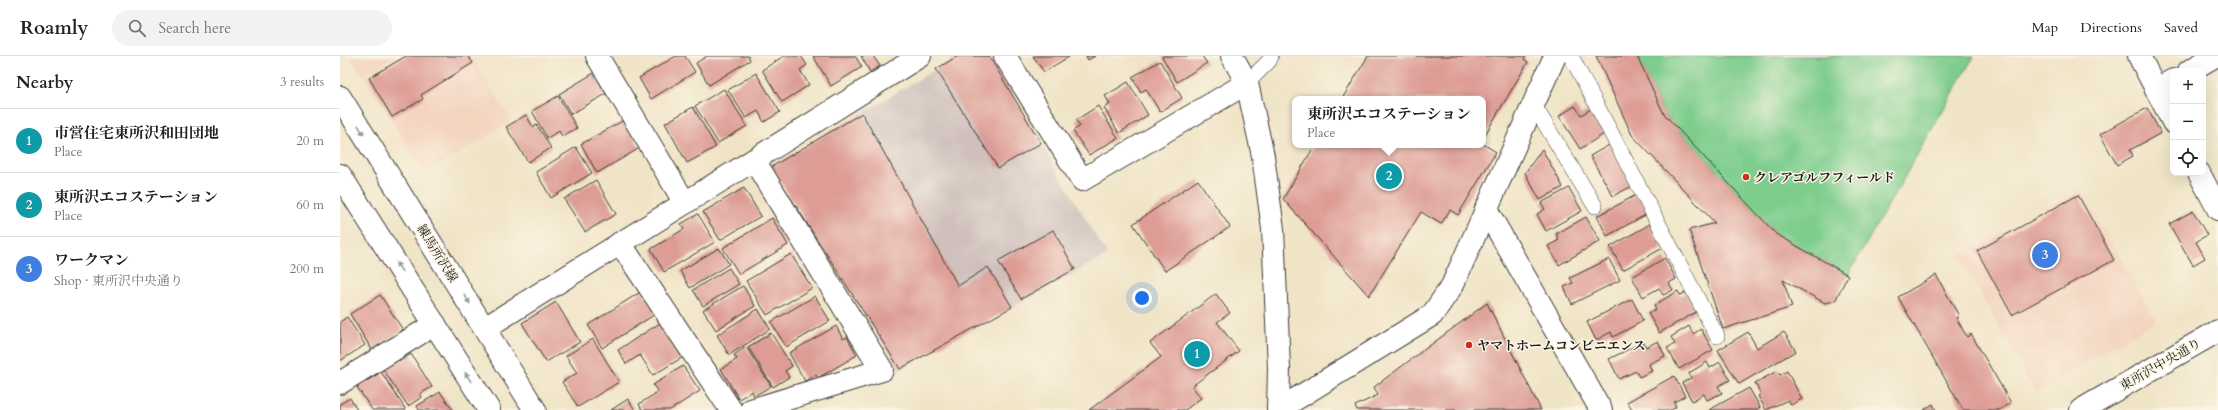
<!DOCTYPE html>
<html lang="en">
<head>
<meta charset="utf-8">
<style>
  body { margin:0; font-family:Cardo,"Noto Serif JP",serif; background:#f2f2f2; color:#222 }
  .controls { position:absolute; right:12px; top:12px; display:grid; overflow:hidden; border-radius:8px; box-shadow:0 4px 16px #0002 }
  .controls button { width:36px; height:36px; display:grid; place-items:center; padding:0; border:0; border-bottom:1px solid #e0e0e0; background:#fff; color:#222; font:20px sans-serif }
  .you { position:absolute; left:802px; top:242px; width:14px; height:14px; margin:-10px; border:3px solid #fff; border-radius:50%; background:#1a73e8; box-shadow:0 0 0 6px #1a73e833 }
  .badge { display:grid; place-items:center; width:26px; height:26px; border-radius:50%; background:#0b8043; color:#fff; font-size:13px; font-weight:700 }
  .pin { position:absolute; translate:-50% -50%; border:2px solid #fff; box-shadow:0 1px 4px #0006 }
  .popup { position:absolute; left:952px; top:40px; width:194px; height:52px; box-sizing:border-box; display:grid; place-content:center; border-radius:8px; background:#fff; filter:drop-shadow(0 1px 3px #0005); font-size:13px; white-space:nowrap; color:#767676 }
  .popup b { font-size:15px; color:#222 }
  .popup::after { content:''; position:absolute; left:50%; top:100%; margin-left:-8px; border:8px solid transparent; border-top-color:#fff }
  .list { margin:0; padding:0; list-style:none }
  h2 { display:flex; justify-content:space-between; align-items:center; height:52px; margin:0; padding:0 16px; font-size:17px }
  h2 small { font-size:13px; font-weight:400; color:#767676 }
  .list li { display:grid; grid-template-columns:26px 1fr auto; gap:12px; align-items:center; box-sizing:border-box; height:64px; padding:0 16px; border-top:1px solid #e0e0e0 }
  .list b { display:block; font-size:15px; white-space:nowrap }
  .list p { margin:0; font-size:13px; white-space:nowrap; color:#767676 }
  .list em { font-size:13px; font-style:normal; color:#767676 }
  .icon { flex:none; width:22px; height:22px; fill:none; stroke:currentColor; stroke-width:2; stroke-linecap:round; stroke-linejoin:round }
  .map { position:relative; flex:none; width:1878px; height:354px; overflow:hidden }
  header { display:flex; align-items:center; gap:24px; box-sizing:border-box; height:56px; padding:0 20px; background:#fff; border-bottom:1px solid #e0e0e0 }
  header strong { font-size:19px }
  nav { display:flex; gap:22px; margin-inline-start:auto; font-size:14px }
  .search { width:280px; height:36px; background:#f2f2f2; display:flex; align-items:center; gap:10px; box-sizing:border-box; padding:0 14px; border-radius:22px; color:#767676; font-size:15px }
  main { display:flex }
  aside { flex:1; background:#fff }
  .map>svg:first-child { display:block }
</style>
</head>
<body>
<header>
<strong>Roamly</strong>
<div class="search"><svg class="icon" aria-label="search" viewBox="0 0 24 24"><circle cx="10" cy="10" r="6"/><path d="M15 15l6 6"/></svg>Search here</div>
<nav><a>Map</a><a>Directions</a><a>Saved</a></nav>
</header>
<main>
<aside>
<h2>Nearby<small>3 results</small></h2>
<ul class="list">
<li><span class="badge" style="background:#0f9aa8">1</span><div><b>市営住宅東所沢和田団地</b><p>Place</p></div><em>20 m</em></li>
<li><span class="badge" style="background:#0f9aa8">2</span><div><b>東所沢エコステーション</b><p>Place</p></div><em>60 m</em></li>
<li><span class="badge" style="background:#3f7fe0">3</span><div><b>ワークマン</b><p>Shop · 東所沢中央通り</p></div><em>200 m</em></li>
</ul>
</aside>
<div class="map">
<svg width="1878" height="354" viewBox="0 0 1878 354">
  <rect width="100%" height="100%" fill="#fcf5e5"/>
  <filter id="ink" filterUnits="userSpaceOnUse"><feTurbulence type="fractalNoise" baseFrequency=".025" numOctaves="2"/><feDisplacementMap in="SourceGraphic" scale="8" xChannelSelector="R" yChannelSelector="G"/><feConvolveMatrix kernelMatrix="1 2 1 2 8 2 1 2 1" color-interpolation-filters="sRGB"/></filter>
  <filter id="wash" filterUnits="userSpaceOnUse"><feTurbulence type="fractalNoise" baseFrequency=".012" numOctaves="4" result="noise"/><feDisplacementMap in="SourceGraphic" scale="16" xChannelSelector="R" yChannelSelector="G"/><feGaussianBlur stdDeviation="0.9" result="paint"/><feColorMatrix in="noise" values="0 0 0 0 0 0 0 0 0 0 0 0 0 0 0 0 0 1.4 0 .05"/><feComposite in="paint" operator="in"/></filter>
  <g filter="url(#wash)">
    <rect width="100%" height="100%" fill="#f0e4c6"/>
    <!-- built -->
    <g fill="#f3d4bf">
      <polygon points="10,0 56,0 22,19"/>
      <polygon points="60,0 131,0 172,65 85,118 24,21"/>
      <polygon points="1741,134 1816,265 1696,337 1619,200"/>
    </g>
    <!-- industrial -->
    <polygon fill="#cfc0bb" points="618,0 649,0 767,199 560,313 431,111"/>
    <!-- green -->
    <polygon fill="#7ecd8d" stroke="#4d7454" points="1297,0 1634,0 1508,219 1436,178 1324,58"/>
    <g id="blocks">
      <!-- building -->
      <g fill="#dd9d96">
        <polygon points="66,0 128,0 133,7 81,39 83,43 52,61 29,22"/>
        <polygon points="336,0 345,0 355,16 311,43 299,22"/>
        <polygon points="367,0 408,0 410,4 369,29 356,7"/>
        <polygon points="444,0 461,0 467,9 460,14 469,29 442,46 422,14"/>
        <polygon points="473,0 515,0 522,11 491,30"/>
        <polygon points="521,0 533,0 540,10 530,16"/>
        <polygon points="618,0 649,0 701,87 658,112 596,13"/>
        <polygon points="693,0 730,0 704,16"/>
        <polygon points="746,0 755,0 748,4"/>
        <polygon points="824,0 862,0 867,7 837,26 822,1"/>
        <polygon points="1028,0 1186,0 1184,3 1188,6 1143,82 1143,43 1002,43"/>
        <polygon points="1256,0 1297,0 1324,58 1436,178 1508,219 1495,245 1485,247 1443,224 1452,251 1383,273 1349,174 1375,167 1292,79"/>
        <polygon points="820,5 842,42 820,56 806,33 801,36 792,21"/>
        <polygon points="254,17 266,38 231,58 219,38"/>
        <polygon points="416,17 440,56 424,66 418,55 406,62 388,34"/>
        <polygon points="788,26 808,59 779,77 764,52 770,48 765,40"/>
        <polygon points="384,33 407,70 378,87 355,50"/>
        <polygon points="218,40 237,72 222,80 219,75 207,82 192,55"/>
        <polygon points="758,50 778,82 749,99 733,75 740,70 736,64"/>
        <polygon points="1235,50 1241,59 1251,53 1267,76 1240,93 1219,60"/>
        <polygon points="353,51 376,91 347,107 325,67"/>
        <polygon points="1807,52 1821,77 1790,94 1793,100 1777,109 1760,78"/>
        <polygon points="522,57 618,230 648,211 672,251 560,313 431,111"/>
        <polygon points="186,59 193,71 197,69 211,92 188,106 166,71"/>
        <polygon points="284,64 300,92 257,117 241,88"/>
        <polygon points="1143,88 1156,96 1118,159 1110,154 1101,168 1081,156 1029,240 943,143 975,89"/>
        <polygon points="1271,88 1294,129 1273,140 1250,100"/>
        <polygon points="236,91 252,117 211,142 196,116"/>
        <polygon points="1202,93 1223,131 1200,144 1185,117"/>
        <polygon points="256,124 276,158 245,176 224,143"/>
        <polygon points="858,124 890,171 825,215 793,168"/>
        <polygon points="404,132 421,160 380,184 363,156"/>
        <polygon points="1229,132 1242,155 1206,175 1197,158 1205,153 1201,147"/>
        <polygon points="1298,138 1309,157 1267,180 1257,160"/>
        <polygon points="1738,139 1774,204 1672,259 1637,195"/>
        <polygon points="1853,155 1867,179 1856,186 1865,202 1853,209 1829,168"/>
        <polygon points="358,158 375,186 324,216 311,193 344,173 341,168"/>
        <polygon points="1246,161 1260,185 1219,209 1208,190 1219,184 1216,178"/>
        <polygon points="432,162 448,189 399,218 383,192"/>
        <polygon points="1310,168 1323,192 1283,214 1270,191"/>
        <polygon points="713,174 735,213 681,243 658,205"/>
        <polygon points="379,192 389,208 350,232 340,215"/>
        <polygon points="451,198 472,232 427,259 406,225"/>
        <polygon points="1325,202 1336,223 1329,227 1333,234 1323,239 1319,232 1303,241 1292,221"/>
        <polygon points="1269,203 1280,224 1232,248 1224,231 1233,227 1230,222"/>
        <polygon points="389,212 399,228 363,250 353,234"/>
        <polygon points="1596,219 1619,260 1616,262 1627,281 1631,278 1671,347 1659,354 1623,354 1558,241"/>
        <polygon points="403,230 415,250 376,274 363,254"/>
        <polygon points="302,235 317,257 262,292 248,269"/>
        <polygon points="1338,235 1340,239 1346,237 1356,256 1319,277 1308,257 1316,253 1314,249"/>
        <polygon points="876,238 890,257 877,266 899,295 852,330 861,342 845,354 749,354 821,301 810,287"/>
        <polygon points="40,239 63,274 32,294 10,258"/>
        <polygon points="475,240 490,265 446,291 431,266"/>
        <polygon points="1292,243 1303,265 1273,281 1271,276 1256,284 1247,266"/>
        <polygon points="216,246 240,286 206,306 182,267"/>
        <polygon points="1147,247 1201,354 1017,354 1015,350 1038,339 1034,331"/>
        <polygon points="418,253 430,273 389,299 377,279"/>
        <polygon points="7,261 25,289 0,305 0,266"/>
        <polygon points="323,265 345,300 313,319 300,299 286,308 278,294"/>
        <polygon points="496,270 503,283 507,281 517,299 478,322 476,319 465,325 449,297"/>
        <polygon points="1349,270 1353,278 1361,273 1373,294 1339,313 1327,292 1335,288 1331,281"/>
        <polygon points="1408,276 1417,292 1444,276 1456,295 1399,328 1378,294"/>
        <polygon points="431,277 452,310 445,315 449,321 433,331 408,291"/>
        <polygon points="253,283 279,326 238,351 222,326 237,317 226,300"/>
        <polygon points="1318,285 1325,300 1309,308 1312,315 1299,321 1296,315 1279,323 1269,303 1303,286 1306,291"/>
        <polygon points="406,291 431,330 414,340 412,335 399,343 381,313 397,303 394,299"/>
        <polygon points="71,298 92,331 80,338 82,341 68,350 42,312 58,302 60,305"/>
        <polygon points="1367,306 1370,312 1380,306 1390,324 1378,330 1382,337 1367,344 1364,338 1352,345 1342,327 1351,322 1349,317"/>
        <polygon points="343,310 360,335 330,354 302,354 299,348 318,336 313,329"/>
        <polygon points="1437,315 1440,319 1447,315 1462,343 1451,349 1448,344 1426,354 1418,340 1421,338 1415,327"/>
        <polygon points="41,316 66,354 32,354 17,331"/>
        <polygon points="1334,320 1345,340 1334,346 1336,351 1331,354 1292,354 1287,346"/>
        <polygon points="1409,332 1420,351 1416,354 1369,354"/>
        <polygon points="100,336 113,354 79,354 77,350"/>
        <polygon points="10,342 17,354 0,354 0,348"/>
        <polygon points="288,343 295,354 271,354"/>
        <polygon points="1593,348 1596,354 1584,354"/>
      </g>
    </g>
  </g>
  <g filter="url(#ink)">
    <use href="#blocks" fill-opacity="0" stroke="#3c3a36" stroke-width="1"/>
    <g fill="none" stroke-linecap="round" stroke-linejoin="round">
      <defs>
        <g id="service">
          <polyline points="1231,0 1377,280"/>
          <polyline points="907,27 929,5 931,0"/>
          <polyline points="1193,48 1255,150"/>
        </g>
        <g id="minor">
          <polyline points="257,0 345,147"/>
          <polyline points="665,0 742,124 907,27"/>
          <polyline points="892,0 907,27 923,100 933,173 939,312 938,354"/>
          <polyline points="1799,0 1833,66"/>
          <polyline points="1849,15 1875,0"/>
          <polyline points="1816,34 1833,24"/>
          <polyline points="1859,117 1878,153"/>
          <polyline points="1146,153 1261,354"/>
          <polyline points="280,187 391,354"/>
          <polyline points="145,272 580,0"/>
          <polyline points="0,327 95,268"/>
          <polyline points="411,354 542,314 414,104"/>
          <polyline points="938,354 1092,259 1112,230 1215,0"/>
        </g>
        <polyline id="tertiary" points="1741,354 1878,275"/>
        <g id="primary">
          <polyline points="0,41 195,354"/>
          <polyline points="0,119 149,354"/>
        </g>
      </defs>
      <!-- service casing -->
      <use href="#service" stroke="#3c3a36" stroke-width="16"/>
      <!-- minor casing -->
      <use href="#minor" stroke="#3c3a36" stroke-width="24"/>
      <!-- tertiary casing -->
      <use href="#tertiary" stroke="#3c3a36" stroke-width="24"/>
      <!-- primary casing -->
      <use href="#primary" stroke="#3c3a36" stroke-width="24"/>
      <!-- service -->
      <use href="#service" stroke="#fff" stroke-width="15"/>
      <!-- minor -->
      <use href="#minor" stroke="#fff" stroke-width="22"/>
      <!-- tertiary -->
      <use href="#tertiary" stroke="#fff" stroke-width="22"/>
      <!-- primary -->
      <use href="#primary" stroke="#fff" stroke-width="22"/>
    </g>
    <!-- one-way arrows -->
    <defs><path id="oneway-solid" d="M-6-.8H1V-3.2L6.5 0L1 3.2V.8H-6Z"/></defs>
    <g fill="#999">
      <use href="#oneway-solid" transform="translate(21 74) rotate(58)"/>
      <use href="#oneway-solid" transform="translate(59 211) rotate(-123)"/>
      <use href="#oneway-solid" transform="translate(127 243) rotate(58)"/>
      <use href="#oneway-solid" transform="translate(128 321) rotate(-122)"/>
    </g>
  </g>
  <!-- markers -->
  <g fill="#c8321e" stroke="#fcf5e5" stroke-width="1.5">
    <circle cx="1406" cy="121" r="4"/>
    <circle cx="1129" cy="289" r="4"/>
  </g>
  <g text-anchor="middle" stroke-width="3" stroke-linejoin="round" paint-order="stroke">
    <!-- poi labels -->
    <g font-size="13" font-weight="bold" fill="#1c1c1c" stroke="#fcf5e5" text-anchor="start">
      <text x="1414" y="126">クレアゴルフフィールド</text>
      <text x="1137" y="294">ヤマトホームコンビニエンス</text>
    </g>
    <!-- street labels -->
    <g font-size="13" fill="#1c1c1c" stroke="#fcf5e5">
      <text transform="translate(98 197) rotate(58)" y="5">練馬所沢線</text>
      <text transform="translate(1820 308) rotate(-30)" y="5">東所沢中央通り</text>
    </g>
  </g>
</svg>
<div class="controls">
<button>+</button>
<button>−</button>
<button><svg class="icon" aria-label="locate" viewBox="0 0 24 24"><circle cx="12" cy="12" r="6"/><path d="M12 2v4M12 18v4M2 12h4M18 12h4"/></svg></button>
</div>
<div class="you"></div>
<div class="pin badge" style="left:857px;top:298px;background:#0f9aa8">1</div>
<div class="pin badge" style="left:1049px;top:120px;background:#0f9aa8">2</div>
<div class="popup"><b>東所沢エコステーション</b>Place</div>
<div class="pin badge" style="left:1705px;top:199px;background:#3f7fe0">3</div>
</div>
</main>
</body>
</html>
